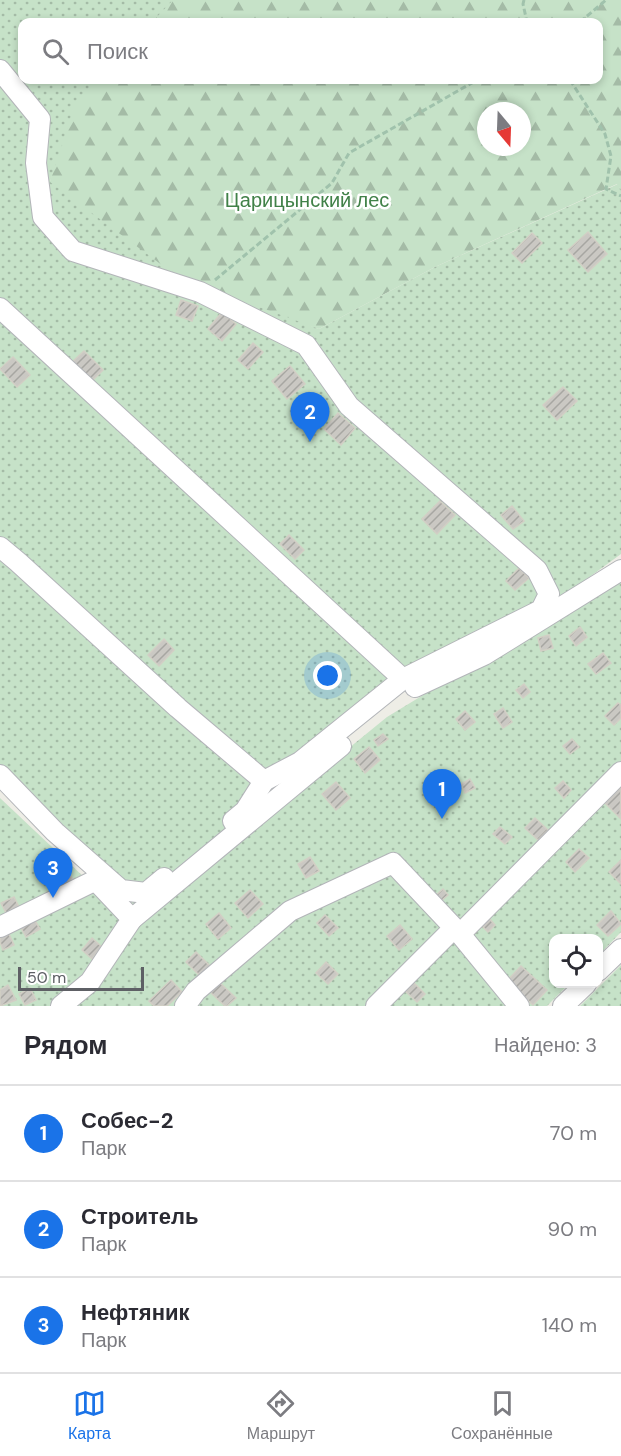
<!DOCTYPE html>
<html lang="ru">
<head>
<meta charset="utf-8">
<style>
  body { margin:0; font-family:"DM Sans",sans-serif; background:#f7f7f7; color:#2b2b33 }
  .controls { position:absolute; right:18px; bottom:18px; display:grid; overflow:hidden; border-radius:12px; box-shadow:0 3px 9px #0003 }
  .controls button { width:54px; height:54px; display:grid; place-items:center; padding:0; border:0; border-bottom:2px solid #e1e1e2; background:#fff; color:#2b2b33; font:30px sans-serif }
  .compass { position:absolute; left:477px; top:102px; width:54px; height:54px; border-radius:50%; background:#fff; box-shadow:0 3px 9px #0003; rotate:161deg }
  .scale { position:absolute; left:18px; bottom:15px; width:126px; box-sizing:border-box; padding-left:6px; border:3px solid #5e6065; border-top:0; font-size:16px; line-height:21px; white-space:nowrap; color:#5e6065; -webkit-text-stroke:4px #fff; paint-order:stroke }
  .you { position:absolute; left:328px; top:676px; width:21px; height:21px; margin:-15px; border:4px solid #fff; border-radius:50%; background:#1a73e8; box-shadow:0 0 0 9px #1a73e833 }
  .badge { display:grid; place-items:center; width:39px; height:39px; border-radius:50%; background:#1a73e8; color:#fff; font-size:20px; font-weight:700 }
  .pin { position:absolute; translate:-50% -50px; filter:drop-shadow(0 2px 3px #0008) }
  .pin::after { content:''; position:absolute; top:32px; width:21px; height:18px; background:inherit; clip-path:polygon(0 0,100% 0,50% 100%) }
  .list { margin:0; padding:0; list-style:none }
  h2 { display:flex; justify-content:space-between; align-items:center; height:78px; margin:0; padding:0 24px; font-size:26px }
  h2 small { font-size:20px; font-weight:400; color:#7c7c81 }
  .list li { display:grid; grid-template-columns:39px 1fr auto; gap:18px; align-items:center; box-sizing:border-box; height:96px; padding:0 24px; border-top:2px solid #e1e1e2 }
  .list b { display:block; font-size:22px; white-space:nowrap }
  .list p { margin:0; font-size:20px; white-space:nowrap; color:#7c7c81 }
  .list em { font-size:20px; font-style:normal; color:#7c7c81 }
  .icon { flex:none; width:33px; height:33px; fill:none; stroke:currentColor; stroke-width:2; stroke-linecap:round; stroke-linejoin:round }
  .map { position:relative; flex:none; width:621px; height:1006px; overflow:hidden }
  .search { position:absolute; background:#fff; box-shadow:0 3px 9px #0003; left:18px; right:18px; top:18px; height:66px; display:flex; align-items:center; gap:15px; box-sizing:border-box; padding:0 21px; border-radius:12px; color:#7c7c81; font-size:22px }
  .sheet { height:366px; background:#fff }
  nav { display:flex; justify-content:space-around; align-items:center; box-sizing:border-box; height:84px; border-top:2px solid #e1e1e2; background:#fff; font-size:16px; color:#7c7c81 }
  nav a { display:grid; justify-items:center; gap:3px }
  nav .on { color:#1a73e8 }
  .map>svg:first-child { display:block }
</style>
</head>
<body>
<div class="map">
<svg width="621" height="1006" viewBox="0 0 621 1006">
  <defs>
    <pattern id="forest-firs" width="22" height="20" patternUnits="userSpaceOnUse" patternTransform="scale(1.5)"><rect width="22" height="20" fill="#c6e2c8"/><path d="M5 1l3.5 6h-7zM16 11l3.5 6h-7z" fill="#a4bba6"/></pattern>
    <pattern id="garden-dots" width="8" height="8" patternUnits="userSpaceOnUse" patternTransform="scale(1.5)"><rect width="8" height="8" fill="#c6e2c8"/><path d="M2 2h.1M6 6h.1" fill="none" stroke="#a4bba6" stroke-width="1.8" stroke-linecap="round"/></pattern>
    <pattern id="building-hatch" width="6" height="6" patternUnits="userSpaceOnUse" patternTransform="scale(1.5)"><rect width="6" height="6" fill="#cac8c3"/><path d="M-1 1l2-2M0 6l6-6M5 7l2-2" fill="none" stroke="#a7a6a2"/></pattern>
  </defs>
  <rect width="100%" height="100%" fill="#eeede6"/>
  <!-- forest -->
  <path fill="url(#forest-firs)" fill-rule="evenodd" d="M163 0H621V190L617 184 435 267 319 329 200 292 48 189 67 118 93 80H598V22H138ZM486 111H522V147H486Z"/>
  <!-- garden -->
  <g fill="url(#garden-dots)">
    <polygon points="0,0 173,0 152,22 22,22 22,80 101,80 73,110 50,182 178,277 319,329 435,267 618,184 621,190 621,554 558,600 404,684 135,906 0,783"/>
    <polygon points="621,575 621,932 599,955 598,938 554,938 554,984 569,984 547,1006 68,1006 138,920 387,717"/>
    <polygon points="0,798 87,880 123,916 87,980 54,1006 0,1006"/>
    <polygon points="621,965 621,1006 580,1006"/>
  </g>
  <!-- building -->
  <g fill="url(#building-hatch)" stroke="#d2cfc5" stroke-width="1.5">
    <polygon points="588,232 607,254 588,272 568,250"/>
    <polygon points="532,233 542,243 522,263 512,253"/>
    <polygon points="181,300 198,306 192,321 176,315"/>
    <polygon points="222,312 236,324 222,341 208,329"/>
    <polygon points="253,343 263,352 248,369 238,360"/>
    <polygon points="84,351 103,370 89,384 70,364"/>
    <polygon points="13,357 30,375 17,387 0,369"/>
    <polygon points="290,366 305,384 287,399 272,381"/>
    <polygon points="563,387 577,401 557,420 543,405"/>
    <polygon points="338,413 355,428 341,445 324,429"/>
    <polygon points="440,501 455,515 437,534 422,519"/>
    <polygon points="512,506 524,521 513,529 501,515"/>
    <polygon points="289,535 304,550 295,559 280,544"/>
    <polygon points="519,568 529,578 515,590 506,581"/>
    <polygon points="580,627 587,637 576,646 569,636"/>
    <polygon points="549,635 553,648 541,651 538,638"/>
    <polygon points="164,639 174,650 159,666 148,655"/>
    <polygon points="603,653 611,663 596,674 588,664"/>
    <polygon points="524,684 530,692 523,698 516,690"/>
    <polygon points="618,703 621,705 621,718 614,725 605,716"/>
    <polygon points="503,708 512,722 503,728 494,714"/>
    <polygon points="465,711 475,722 465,730 456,719"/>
    <polygon points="383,734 388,739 378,746 374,740"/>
    <polygon points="572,739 579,747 570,754 563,746"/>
    <polygon points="369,747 380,760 365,773 354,759"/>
    <polygon points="470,779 475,788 465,793 461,784"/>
    <polygon points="563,781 571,790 564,798 555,788"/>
    <polygon points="336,782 350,798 336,810 322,794"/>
    <polygon points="620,787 621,788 620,818 604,802"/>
    <polygon points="535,818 548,830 538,840 525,828"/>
    <polygon points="500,827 512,837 505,844 493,834"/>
    <polygon points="579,849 589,858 575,872 566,862"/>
    <polygon points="310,857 319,871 306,878 298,864"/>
    <polygon points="621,860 621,884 609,872"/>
    <polygon points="64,867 73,879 62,888 52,876"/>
    <polygon points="443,889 448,895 441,901 436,895"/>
    <polygon points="250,890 263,904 248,918 235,903"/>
    <polygon points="14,897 20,909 7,915 1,903"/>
    <polygon points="611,911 621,924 608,936 597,925"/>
    <polygon points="219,913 231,928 218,939 206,924"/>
    <polygon points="325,915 338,928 329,936 317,923"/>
    <polygon points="488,917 495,925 488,932 480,924"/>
    <polygon points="34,919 40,929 26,937 20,926"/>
    <polygon points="400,925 412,939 399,950 387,936"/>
    <polygon points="8,932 14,945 3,950 0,942 0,936"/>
    <polygon points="92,938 102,947 92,959 82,950"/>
    <polygon points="196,952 210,966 200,976 186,962"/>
    <polygon points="326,962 338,974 328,984 316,973"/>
    <polygon points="521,966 547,990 533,1005 507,981"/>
    <polygon points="171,980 182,992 167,1006 154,1006 149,1001"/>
    <polygon points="412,981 425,994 417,1002 404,990"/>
    <polygon points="219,982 236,998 227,1006 225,1006 210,992"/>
    <polygon points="8,985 16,1000 0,1006 0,990"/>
    <polygon points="30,988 36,1000 25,1005 19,994"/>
  </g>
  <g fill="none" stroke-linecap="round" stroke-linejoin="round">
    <defs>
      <g id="minor">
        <polyline points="0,70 40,119 36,163 43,217 73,251 200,292 306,345 349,406 537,570 549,594 541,610 403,679 300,762 264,781 178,708 18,562 0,547"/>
        <polyline points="0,308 403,679"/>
        <polyline points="415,687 484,655 621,570"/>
        <polyline points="0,775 55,832 121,890 146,893 164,878"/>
        <polyline points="233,821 245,811 264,781"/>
        <polyline points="132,919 341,746"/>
        <polyline points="0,927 96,880"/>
        <polyline points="460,934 621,772"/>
        <polyline points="598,971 621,949"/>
        <polyline points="61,1006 90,982 132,919 98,883"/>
        <polyline points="185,1006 196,991 290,911 393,863 460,934 519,1006"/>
        <polyline points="376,1006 453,929"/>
        <polyline points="563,1006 586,984"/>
      </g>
    </defs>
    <!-- minor casing -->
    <use href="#minor" stroke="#b3b5b9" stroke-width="22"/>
    <!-- path -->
    <g stroke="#a0c2ac" stroke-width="3" stroke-dasharray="6 3" stroke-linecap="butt">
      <polyline points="524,0 523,4 527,22"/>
      <polyline points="580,22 606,0"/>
      <polyline points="570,80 605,134 611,156 606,189 621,196"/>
      <polyline points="215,280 332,183 349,153 477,80"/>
    </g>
    <!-- minor -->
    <use href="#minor" stroke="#fff" stroke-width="20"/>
  </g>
  <g text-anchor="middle" stroke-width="5" stroke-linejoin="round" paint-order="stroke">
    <!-- park labels -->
    <g font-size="20" fill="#418148" stroke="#fff">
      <text x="307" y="207">Царицынский лес</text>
    </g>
  </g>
</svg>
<div class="controls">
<button><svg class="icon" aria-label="locate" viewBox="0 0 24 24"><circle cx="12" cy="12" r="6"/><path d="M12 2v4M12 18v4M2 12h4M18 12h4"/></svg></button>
</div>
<svg class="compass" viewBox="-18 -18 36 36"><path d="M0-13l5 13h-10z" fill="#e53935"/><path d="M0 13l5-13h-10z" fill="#7c7c81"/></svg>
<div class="scale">50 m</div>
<div class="you"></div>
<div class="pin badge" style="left:442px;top:819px">1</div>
<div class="pin badge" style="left:310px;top:442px">2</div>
<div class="pin badge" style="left:53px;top:898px">3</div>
<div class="search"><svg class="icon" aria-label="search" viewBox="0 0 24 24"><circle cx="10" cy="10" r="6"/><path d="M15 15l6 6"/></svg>Поиск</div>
</div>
<section class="sheet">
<h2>Рядом<small>Найдено: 3</small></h2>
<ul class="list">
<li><span class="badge">1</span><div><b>Собес-2</b><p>Парк</p></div><em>70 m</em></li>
<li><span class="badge">2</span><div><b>Строитель</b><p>Парк</p></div><em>90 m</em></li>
<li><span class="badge">3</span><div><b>Нефтяник</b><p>Парк</p></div><em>140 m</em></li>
</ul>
</section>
<nav>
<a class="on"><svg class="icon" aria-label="map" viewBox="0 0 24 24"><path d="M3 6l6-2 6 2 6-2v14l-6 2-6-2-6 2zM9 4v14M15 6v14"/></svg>Карта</a>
<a><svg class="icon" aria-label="directions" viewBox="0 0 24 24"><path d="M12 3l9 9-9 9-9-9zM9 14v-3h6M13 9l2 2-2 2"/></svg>Маршрут</a>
<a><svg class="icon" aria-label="saved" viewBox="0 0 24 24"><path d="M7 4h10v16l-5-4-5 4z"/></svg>Сохранённые</a>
</nav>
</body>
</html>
